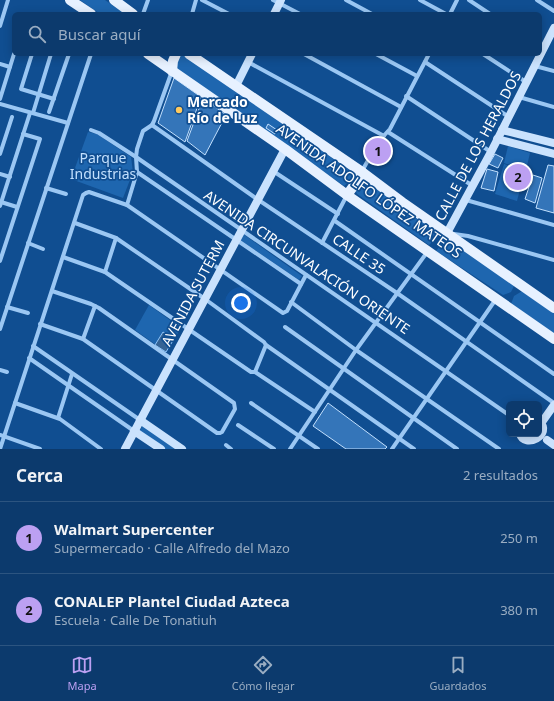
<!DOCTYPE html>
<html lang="es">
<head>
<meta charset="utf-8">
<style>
  body { margin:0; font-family:"Noto Sans",sans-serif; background:#1a4575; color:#f1f3f6 }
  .controls { position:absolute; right:12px; bottom:12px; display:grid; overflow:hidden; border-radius:6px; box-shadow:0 2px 10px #0003 }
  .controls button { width:36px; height:36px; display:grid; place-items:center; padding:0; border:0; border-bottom:1px solid #2c5480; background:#0c3a6d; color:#f1f3f6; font:20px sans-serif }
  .you { position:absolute; left:241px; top:303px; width:14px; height:14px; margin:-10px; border:3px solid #fff; border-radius:50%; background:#1a73e8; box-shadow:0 0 0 6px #1a73e833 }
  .badge { display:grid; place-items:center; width:26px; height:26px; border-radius:50%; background:#bca0f2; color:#111; font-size:13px; font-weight:700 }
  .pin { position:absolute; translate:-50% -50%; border:2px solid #fff; box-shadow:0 1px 4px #0006 }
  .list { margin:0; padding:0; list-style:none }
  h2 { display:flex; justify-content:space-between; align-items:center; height:52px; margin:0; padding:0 16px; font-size:17px }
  h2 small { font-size:13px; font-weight:400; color:#9aadc2 }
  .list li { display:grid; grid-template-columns:26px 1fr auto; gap:12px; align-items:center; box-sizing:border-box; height:72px; padding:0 16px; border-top:1px solid #2c5480 }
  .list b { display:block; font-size:15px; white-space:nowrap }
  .list p { margin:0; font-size:13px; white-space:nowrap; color:#9aadc2 }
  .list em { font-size:13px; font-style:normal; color:#9aadc2 }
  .icon { flex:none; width:22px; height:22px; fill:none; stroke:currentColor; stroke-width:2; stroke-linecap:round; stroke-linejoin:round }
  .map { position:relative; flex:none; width:554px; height:449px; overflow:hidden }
  .search { position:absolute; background:#0c3a6d; box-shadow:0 2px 10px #0003; left:12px; right:12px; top:12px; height:44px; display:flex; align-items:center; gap:10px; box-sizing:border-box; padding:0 14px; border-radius:6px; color:#9aadc2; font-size:15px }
  .sheet { height:196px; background:#0c3a6d }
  nav { display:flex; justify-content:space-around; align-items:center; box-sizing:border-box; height:56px; border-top:1px solid #2c5480; background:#0c3a6d; font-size:11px; color:#9aadc2 }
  nav a { display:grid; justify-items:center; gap:2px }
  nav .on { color:#bca0f2 }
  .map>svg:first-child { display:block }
</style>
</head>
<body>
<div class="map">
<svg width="554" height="449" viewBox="0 0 554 449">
  <rect width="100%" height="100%" fill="#104e91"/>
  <!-- green -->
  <g fill="#1e66af">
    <polygon points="80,0 105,0 125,14 100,14"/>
    <polygon points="180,54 184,54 352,172 350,181 344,186 176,69"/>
    <polygon points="88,132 97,134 131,157 133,172 123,198 71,179"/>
    <polygon points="508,146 530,153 526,170 504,163"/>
    <polygon points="504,164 525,170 517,201 495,194"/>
    <polygon points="362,177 442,232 429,245 357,194 353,185"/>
    <polygon points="243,234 302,276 299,280 240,240"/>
    <polygon points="448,236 515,284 511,292 503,295 436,251"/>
    <polygon points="524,290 554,312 554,334 511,304 514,296"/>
    <polygon points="149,305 181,328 166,352 135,330"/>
    <polygon points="143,425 178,449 164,449 139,432"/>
  </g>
  <!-- water -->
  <polygon fill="#356394" stroke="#8cc2f7" points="163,332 174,339 166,352 155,345"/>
  <!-- building -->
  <g fill="#3475b9" stroke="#c2e0fe">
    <polygon points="174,78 201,97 185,142 158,123"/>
    <polygon points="203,98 226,115 205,155 187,141"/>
    <polygon points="268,124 277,130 275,134 266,128"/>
    <polygon points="495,154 503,158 498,168 489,164"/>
    <polygon points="548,165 554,166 554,213 536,208"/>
    <polygon points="487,169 498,172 494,191 481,188"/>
    <polygon points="533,175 542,178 535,203 525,199"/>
    <polygon points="328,403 387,447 385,449 346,449 313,426"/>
  </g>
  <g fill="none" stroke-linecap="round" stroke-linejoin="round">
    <!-- street -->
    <g stroke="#9bc7f3" stroke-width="4">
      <polyline points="202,0 229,14"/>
      <polyline points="273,0 300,14"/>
      <polyline points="346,0 372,14"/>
      <polyline points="420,0 446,14"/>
      <polyline points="469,0 490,14"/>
      <polyline points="537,0 554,11"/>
      <polyline points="143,14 148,0"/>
      <polyline points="192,14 196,0"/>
      <polyline points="450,14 457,0"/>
      <polyline points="0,26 8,0"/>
      <polyline points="32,54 21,89 54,99"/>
      <polyline points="304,54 401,107"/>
      <polyline points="376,54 417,76"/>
      <polyline points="483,54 526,82"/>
      <polyline points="248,62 384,136"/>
      <polyline points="425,62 509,117"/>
      <polyline points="0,64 10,67"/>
      <polyline points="535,66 554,71"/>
      <polyline points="406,96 491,152"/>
      <polyline points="519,97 554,107"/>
      <polyline points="0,99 14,54"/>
      <polyline points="0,104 68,123"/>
      <polyline points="49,112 69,54"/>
      <polyline points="33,113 51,54"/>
      <polyline points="152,125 257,199 397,293 554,403"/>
      <polyline points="91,130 99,133 136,157 509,415"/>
      <polyline points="388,132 473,186"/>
      <polyline points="0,154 12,117"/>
      <polyline points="273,171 338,214"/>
      <polyline points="362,171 379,141 390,129 429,54"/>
      <polyline points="137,172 301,284"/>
      <polyline points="0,174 10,177"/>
      <polyline points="46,188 66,194"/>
      <polyline points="466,200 554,225"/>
      <polyline points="1,202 17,207"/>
      <polyline points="127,205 137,172 136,157 137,149 143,131 152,125 154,121 172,71"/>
      <polyline points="0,206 30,113"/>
      <polyline points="335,221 554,374"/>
      <polyline points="75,223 116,238 205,299 264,342 266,345 414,449"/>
      <polyline points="454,234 468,236 554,260"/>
      <polyline points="28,243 43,249"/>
      <polyline points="322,243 347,195"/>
      <polyline points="63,257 105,272 251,372 255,372 315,412"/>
      <polyline points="0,261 40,139 23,134"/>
      <polyline points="105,272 116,238"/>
      <polyline points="291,302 356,350 499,449"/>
      <polyline points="7,307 28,313"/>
      <polyline points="40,324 83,339 217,433 220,433 222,432 235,409 234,403 99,308 91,304 52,291"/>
      <polyline points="285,327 457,449"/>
      <polyline points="0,329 91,54"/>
      <polyline points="83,339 95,306"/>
      <polyline points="33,346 140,420"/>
      <polyline points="29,358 134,431"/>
      <polyline points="0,370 7,372"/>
      <polyline points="255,372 266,345"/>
      <polyline points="15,403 60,419 101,449"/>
      <polyline points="251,403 318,449"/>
      <polyline points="58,418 72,374"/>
      <polyline points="238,425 274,449"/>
      <polyline points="0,435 40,449"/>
      <polyline points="226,445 231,449"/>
      <polyline points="0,449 83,195 86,193 89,192 127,205 283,313 287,311 306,275"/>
      <polyline points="290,449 356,350 428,251"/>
      <polyline points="392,449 496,299"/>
    </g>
    <!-- secondary -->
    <g stroke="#cae2fd" stroke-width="8">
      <polyline points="274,14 281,0"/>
      <polyline points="236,86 252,54"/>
      <polyline points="502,130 554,143"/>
      <polyline points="497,139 554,154"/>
      <polyline points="447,233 491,152 554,28"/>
      <polyline points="140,420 182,449"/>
      <polyline points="542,422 554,405"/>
      <polyline points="134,431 161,449"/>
      <path d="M520 434C524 449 554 435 539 421"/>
      <polyline points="547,440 554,445"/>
      <polyline points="125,449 285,149"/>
    </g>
    <!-- primary -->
    <g stroke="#e7f1ff" stroke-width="10">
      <polyline points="70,0 91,14"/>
      <polyline points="114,0 133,14"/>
      <polyline points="148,54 285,149 347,195 554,339"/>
      <polyline points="189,54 362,172 402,202 554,308"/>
      <polyline points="172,71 173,61 176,54"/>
      <polyline points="347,195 358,180 362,172"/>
    </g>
  </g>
  <!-- markers -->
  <circle fill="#ffc95d" stroke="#104e91" stroke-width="1.5" cx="179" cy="110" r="4"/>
  <g text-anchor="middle" stroke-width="3.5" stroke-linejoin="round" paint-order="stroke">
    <!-- poi labels -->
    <g font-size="14" font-weight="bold" fill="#fff" stroke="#104e91" text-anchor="start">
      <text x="187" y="107">Mercado<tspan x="187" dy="16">Río de Luz</tspan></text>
    </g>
    <!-- street labels -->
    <g font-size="14" fill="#fff" stroke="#104e91">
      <text transform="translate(478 146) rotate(-62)" y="5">CALLE DE LOS HERALDOS</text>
      <text transform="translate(369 191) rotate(35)" y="5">AVENIDA ADOLFO LÓPEZ MATEOS</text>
      <text transform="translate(359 254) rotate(34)" y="5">CALLE 35</text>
      <text transform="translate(307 262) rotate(34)" y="5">AVENIDA CIRCUNVALACIÓN ORIENTE</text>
      <text transform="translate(193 293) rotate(-62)" y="5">AVENIDA SUTERM</text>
    </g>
    <!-- park labels -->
    <g font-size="14" fill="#c2e0fe" stroke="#104e91">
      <text x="103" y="163">Parque<tspan x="103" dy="16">Industrias</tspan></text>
    </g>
  </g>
</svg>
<div class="controls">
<button><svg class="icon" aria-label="locate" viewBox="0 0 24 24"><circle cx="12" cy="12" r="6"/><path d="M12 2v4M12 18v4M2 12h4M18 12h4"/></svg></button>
</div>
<div class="you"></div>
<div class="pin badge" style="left:378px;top:151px">1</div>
<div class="pin badge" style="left:518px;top:177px">2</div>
<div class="search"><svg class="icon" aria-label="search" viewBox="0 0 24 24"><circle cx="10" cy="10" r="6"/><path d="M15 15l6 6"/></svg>Buscar aquí</div>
</div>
<section class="sheet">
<h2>Cerca<small>2 resultados</small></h2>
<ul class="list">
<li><span class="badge">1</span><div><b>Walmart Supercenter</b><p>Supermercado · Calle Alfredo del Mazo</p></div><em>250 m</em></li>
<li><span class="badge">2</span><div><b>CONALEP Plantel Ciudad Azteca</b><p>Escuela · Calle De Tonatiuh</p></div><em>380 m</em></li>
</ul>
</section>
<nav>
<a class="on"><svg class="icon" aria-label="map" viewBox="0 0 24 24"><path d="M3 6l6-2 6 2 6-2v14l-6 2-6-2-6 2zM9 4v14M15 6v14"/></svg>Mapa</a>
<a><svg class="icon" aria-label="directions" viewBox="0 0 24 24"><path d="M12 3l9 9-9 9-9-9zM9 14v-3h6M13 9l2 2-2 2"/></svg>Cómo llegar</a>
<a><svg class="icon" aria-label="saved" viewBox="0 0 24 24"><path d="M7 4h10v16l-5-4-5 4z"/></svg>Guardados</a>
</nav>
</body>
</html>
